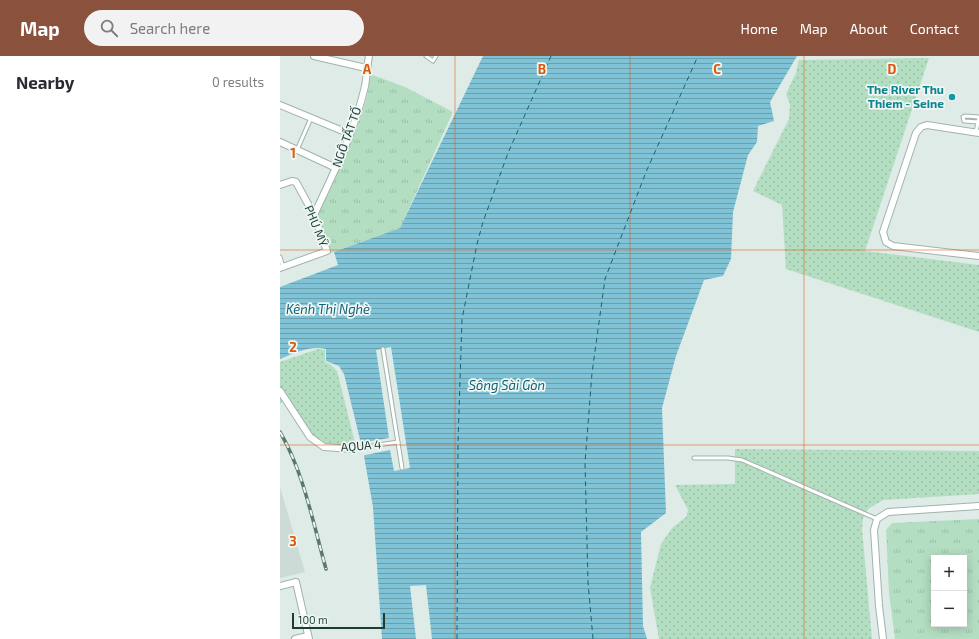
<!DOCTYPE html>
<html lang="en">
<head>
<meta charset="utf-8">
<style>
  body { margin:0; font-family:"Exo 2",sans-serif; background:#f2f2f3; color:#2b2b33 }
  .controls { position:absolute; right:12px; bottom:12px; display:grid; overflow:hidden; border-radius:0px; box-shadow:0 2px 10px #0003 }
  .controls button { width:36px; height:36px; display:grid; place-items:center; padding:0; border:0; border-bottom:1px solid #e1e1e2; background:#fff; color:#2b2b33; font:20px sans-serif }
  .scale { position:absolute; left:12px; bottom:10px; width:93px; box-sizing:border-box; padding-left:4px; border:2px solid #1e3c36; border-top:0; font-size:11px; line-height:14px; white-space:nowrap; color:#1e3c36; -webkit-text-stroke:3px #eef7f3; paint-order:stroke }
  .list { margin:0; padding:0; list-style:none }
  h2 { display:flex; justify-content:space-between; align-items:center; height:52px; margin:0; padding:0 16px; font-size:17px }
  h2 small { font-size:13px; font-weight:400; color:#7c7c81 }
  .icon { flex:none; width:22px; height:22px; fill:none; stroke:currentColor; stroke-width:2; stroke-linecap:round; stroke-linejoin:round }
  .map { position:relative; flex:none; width:699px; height:583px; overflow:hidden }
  header { display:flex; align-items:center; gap:24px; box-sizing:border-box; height:56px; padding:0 20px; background:#8a523d; color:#fff }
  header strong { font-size:19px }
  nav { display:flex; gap:22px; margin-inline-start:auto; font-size:14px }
  .search { width:280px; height:36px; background:#f2f2f3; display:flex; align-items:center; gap:10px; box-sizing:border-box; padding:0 14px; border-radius:22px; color:#7c7c81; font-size:15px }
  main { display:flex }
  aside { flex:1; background:#fff }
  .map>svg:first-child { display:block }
</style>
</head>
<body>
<header>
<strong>Map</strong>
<div class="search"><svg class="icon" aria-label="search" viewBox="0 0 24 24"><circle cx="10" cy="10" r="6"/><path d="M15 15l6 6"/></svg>Search here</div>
<nav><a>Home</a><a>Map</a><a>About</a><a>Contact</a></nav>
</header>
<main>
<aside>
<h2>Nearby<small>0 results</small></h2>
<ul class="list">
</ul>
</aside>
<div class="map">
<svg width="699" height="583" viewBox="0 0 699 583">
  <defs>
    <pattern id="grass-tufts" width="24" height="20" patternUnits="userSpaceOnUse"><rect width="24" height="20" fill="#b4dec2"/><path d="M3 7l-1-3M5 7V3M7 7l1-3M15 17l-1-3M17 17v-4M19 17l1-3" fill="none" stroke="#9abfa7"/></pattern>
    <pattern id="park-dots" width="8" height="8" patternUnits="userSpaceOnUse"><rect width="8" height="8" fill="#b4dec2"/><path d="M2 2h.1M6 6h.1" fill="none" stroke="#9abfa7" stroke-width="1.8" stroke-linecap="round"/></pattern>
    <pattern id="water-rules" width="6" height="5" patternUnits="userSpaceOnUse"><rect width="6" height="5" fill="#80c3d6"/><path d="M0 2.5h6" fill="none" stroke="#68a0ae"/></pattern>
  </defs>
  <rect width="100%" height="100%" fill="#deebe6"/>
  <!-- built -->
  <polygon fill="#ccdbd5" points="0,431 25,516 0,522"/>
  <!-- grass -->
  <g fill="url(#grass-tufts)" fill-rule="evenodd">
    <path d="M90 18 125 31 173 56 120 172 51 197 37 160C52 128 91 52 90 18Z"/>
    <path d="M699 463V583H615L609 537 606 474 612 467ZM654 502H684V568H654Z"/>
  </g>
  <!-- park -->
  <g fill="url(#park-dots)">
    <polygon points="649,2 585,195 699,209 699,276 506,213 502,149 473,135 509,63 510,48 506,38 516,17 519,4"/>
    <path d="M38 293 45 294V306L50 308 57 315 77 395C30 397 25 383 4 344L0 348V306Z"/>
    <polygon points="455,393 699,395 699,438 603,444 588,453 583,462 582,473 592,583 379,583 370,532 381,488 392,472 406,461 408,454 395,429 455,428"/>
  </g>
  <!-- water -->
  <path fill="url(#water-rules)" d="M203 0H517L490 46 494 65 478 70 477 86 468 99 453 156 451 203 443 220 424 224 396 300 382 352 386 457 361 476 363 570 367 583H102L93 451 84 400 64 318 59 310 46 305V293C31 289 14 297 0 303V231L58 209 54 196 120 172Z"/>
  <!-- pier -->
  <g fill="#deebe6">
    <polygon points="111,291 130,412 114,415 110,394 81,400 79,387 109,382 96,294"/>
    <polygon points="146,529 152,583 136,583 130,530"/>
  </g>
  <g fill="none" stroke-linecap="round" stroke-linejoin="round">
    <!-- ferry -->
    <g stroke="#14637c" stroke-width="1" stroke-dasharray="5 4" stroke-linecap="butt">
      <polyline points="177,583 178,387 182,263 197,188 203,166 228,97 271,0"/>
      <polyline points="313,583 308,526 305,407 312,317 325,223 366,116 418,0"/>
    </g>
    <defs>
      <g id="lane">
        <polyline points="146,0 153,5 156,0"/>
        <path d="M696 76C697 71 698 66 699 61L685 60 683 61 684 65H685L698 66H699"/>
        <polyline points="17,94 31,62"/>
        <polyline points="0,201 3,211"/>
        <polyline points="103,293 122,412"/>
        <polyline points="72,393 118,386"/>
        <polyline points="414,402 448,402 462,404 597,463"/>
      </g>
      <g id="street">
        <polyline points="34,0 86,12"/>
        <polyline points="0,49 70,78"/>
        <polyline points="699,77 647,69 641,71 636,77 603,176 606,186 613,190 699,200"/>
        <polyline points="0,86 56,112"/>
        <polyline points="0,129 12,125 16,126 34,159 47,195 0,212"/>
        <path d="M34 159C53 118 75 75 85 30 87 20 87 10 89 0"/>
        <polyline points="0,335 30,381 44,391 72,393"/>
        <polyline points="0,530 16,526 29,583"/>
        <polyline points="15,583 28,580"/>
        <polyline points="603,583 599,550 594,474 597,463 608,456 699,450"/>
      </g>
    </defs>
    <!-- lane casing -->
    <use href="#lane" stroke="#a1b3ae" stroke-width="5"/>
    <!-- street casing -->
    <use href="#street" stroke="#a1b3ae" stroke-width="8"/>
    <!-- lane -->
    <use href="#lane" stroke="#fff" stroke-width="3"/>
    <!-- street -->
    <use href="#street" stroke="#fff" stroke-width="6"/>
    <defs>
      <path id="rail" d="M0 376C24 417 33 467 46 513"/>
    </defs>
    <!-- rail casing -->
    <use href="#rail" stroke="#587871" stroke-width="3.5"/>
    <!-- rail -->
    <use href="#rail" stroke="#eef7f3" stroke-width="2" stroke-dasharray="6" stroke-linecap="butt"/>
  </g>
  <!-- grid -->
  <path fill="none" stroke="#de580e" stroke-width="1" stroke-opacity="0.55" d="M175 0V583M350 0V583M524 0V583M0 194H699M0 389H699"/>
  <!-- markers -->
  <circle fill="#0f9aa8" stroke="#eef7f3" stroke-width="1.5" cx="672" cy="41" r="4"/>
  <g text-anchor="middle" stroke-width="3.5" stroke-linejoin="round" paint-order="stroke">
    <!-- culture labels -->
    <g font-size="12" font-weight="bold" fill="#0d838f" stroke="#eef7f3" text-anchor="end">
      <text x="664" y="38">The River Thu<tspan x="664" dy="14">Thiem - Seine</tspan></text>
    </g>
    <!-- street labels -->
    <g font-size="12" fill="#1e3c36" stroke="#eef7f3">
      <text transform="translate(67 81) rotate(-70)" y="4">NGÔ TẤT TỐ</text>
      <text transform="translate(36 170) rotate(68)" y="4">PHÚ MỸ</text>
      <text transform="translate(81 390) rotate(-4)" y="4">AQUA 4</text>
    </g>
    <!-- water labels -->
    <g font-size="13" font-style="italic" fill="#14637c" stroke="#eef7f3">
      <text x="48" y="258">Kênh Thị Nghè</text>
      <text x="227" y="334">Sông Sài Gòn</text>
    </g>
  </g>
  <g font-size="13" text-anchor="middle" font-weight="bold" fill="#de580e" stroke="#eef7f3" stroke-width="3.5" stroke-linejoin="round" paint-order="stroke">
    <text x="87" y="18">A</text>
    <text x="262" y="18">B</text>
    <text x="437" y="18">C</text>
    <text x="612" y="18">D</text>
    <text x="13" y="102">1</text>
    <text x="13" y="296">2</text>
    <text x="13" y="490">3</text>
  </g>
</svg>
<div class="controls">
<button>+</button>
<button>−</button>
</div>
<div class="scale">100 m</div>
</div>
</main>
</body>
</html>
